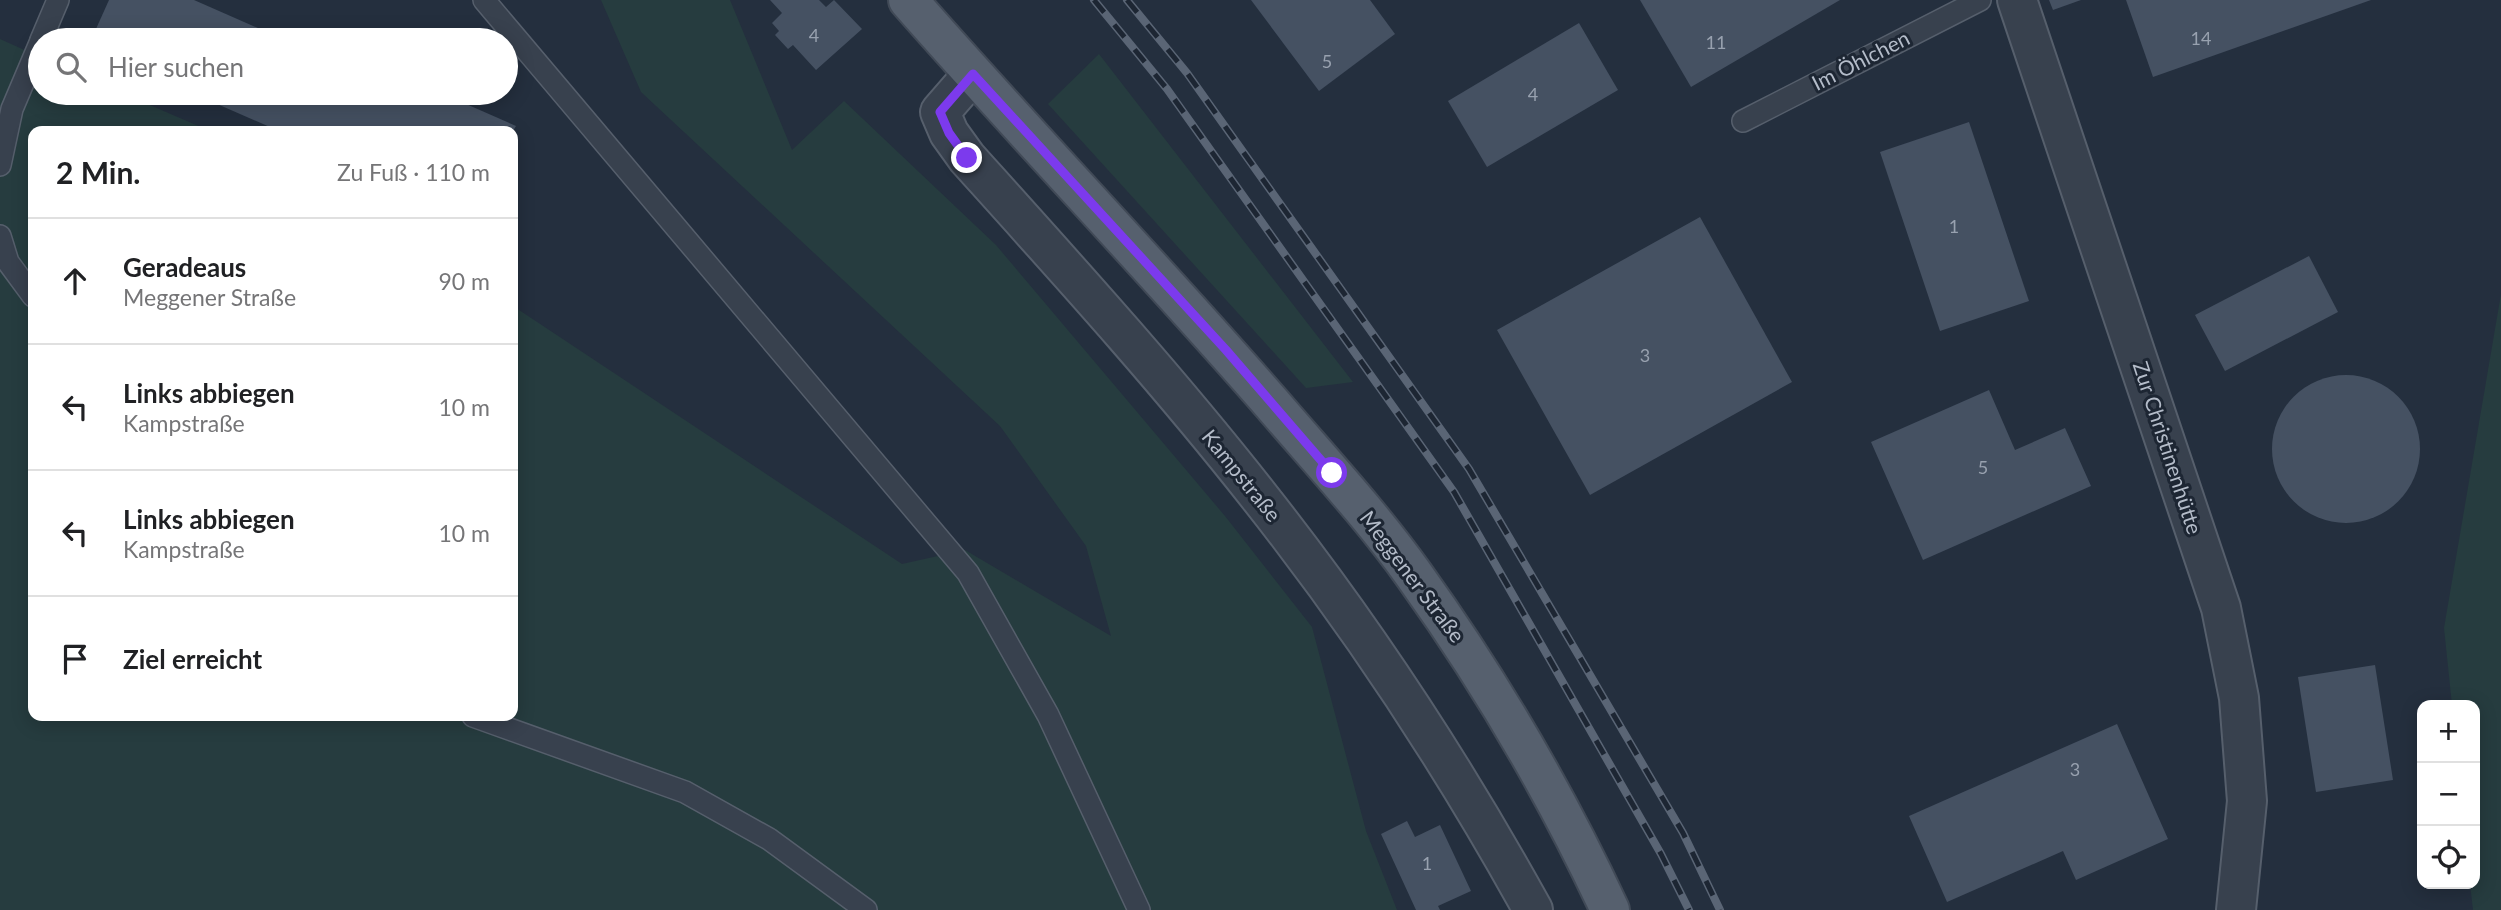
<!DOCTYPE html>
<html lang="de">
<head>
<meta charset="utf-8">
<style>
  body { margin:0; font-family:Lato,sans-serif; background:#f6f6f6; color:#202124 }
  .controls { position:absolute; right:21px; bottom:21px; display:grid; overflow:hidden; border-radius:14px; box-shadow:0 4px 18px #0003 }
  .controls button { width:63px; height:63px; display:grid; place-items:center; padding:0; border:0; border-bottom:2px solid #e0e0e0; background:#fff; color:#202124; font:35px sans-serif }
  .stop { position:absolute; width:21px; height:21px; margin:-16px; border:5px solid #7c3aed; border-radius:50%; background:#fff }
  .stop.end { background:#7c3aed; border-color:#fff; box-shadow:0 2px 7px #0008 }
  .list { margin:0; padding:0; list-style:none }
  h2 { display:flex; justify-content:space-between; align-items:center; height:91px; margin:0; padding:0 28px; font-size:30px }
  h2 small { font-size:23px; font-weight:400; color:#757577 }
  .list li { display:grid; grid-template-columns:46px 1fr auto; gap:21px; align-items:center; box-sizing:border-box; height:126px; padding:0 28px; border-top:2px solid #e0e0e0 }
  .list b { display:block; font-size:26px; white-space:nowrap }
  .list p { margin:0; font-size:23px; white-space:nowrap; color:#757577 }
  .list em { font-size:23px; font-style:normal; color:#757577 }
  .icon { flex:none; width:38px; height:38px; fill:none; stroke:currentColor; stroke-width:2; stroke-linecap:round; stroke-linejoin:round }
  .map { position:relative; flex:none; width:2501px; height:910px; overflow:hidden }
  .search { position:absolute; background:#fff; box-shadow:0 4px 18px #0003; left:28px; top:28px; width:490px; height:77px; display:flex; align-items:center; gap:18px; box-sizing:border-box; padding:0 24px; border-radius:38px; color:#757577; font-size:26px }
  .panel { position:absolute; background:#fff; box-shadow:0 4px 18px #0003; left:28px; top:126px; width:490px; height:595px; border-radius:14px }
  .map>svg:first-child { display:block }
</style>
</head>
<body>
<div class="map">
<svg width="2501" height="910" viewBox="0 0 2501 910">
  <rect width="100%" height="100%" fill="#242f3e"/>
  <!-- green -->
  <g fill="#263c3f">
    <polygon points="601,0 730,0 792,150 844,101 996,245 1225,516 1312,627 1366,831 1397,910 0,910 0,39 40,57 40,93 122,93 210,131 33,131 33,716 513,716 513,306 902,564 965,550 1111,636 1086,546 1000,426 641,92"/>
    <polygon points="1099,54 1353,382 1306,388 1048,104"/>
    <polygon points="2501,294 2501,910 2473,910 2470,884 2475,884 2475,705 2452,705 2444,628"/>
  </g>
  <!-- building -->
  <g fill="#455162">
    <polygon points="109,0 194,0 285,40 91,40"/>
    <polygon points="770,0 819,0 826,7 834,0 862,29 816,70 793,45 788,49 775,35 779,31 772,23 782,13"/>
    <polygon points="1251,0 1370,0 1395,34 1319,91"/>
    <polygon points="1640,0 1840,0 1691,87"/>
    <polygon points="2049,0 2081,0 2053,10"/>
    <polygon points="2126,0 2371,0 2153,77"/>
    <polygon points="1579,23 1618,90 1487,167 1448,101"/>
    <polygon points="192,93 441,93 516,126 513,131 279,131"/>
    <polygon points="1969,122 2029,301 1940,331 1880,152"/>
    <polygon points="1700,217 1792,382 1590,495 1497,330"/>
    <polygon points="2309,256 2338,312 2225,371 2195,315"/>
    <circle cx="2346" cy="449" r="74"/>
    <polygon points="1989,390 2015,450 2065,428 2091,486 1923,560 1871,442"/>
    <polygon points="2375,665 2393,780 2316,792 2298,677"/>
    <polygon points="2117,724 2168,839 2076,880 2063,851 1947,902 1909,816"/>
    <polygon points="1407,821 1415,837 1440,825 1471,891 1438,906 1440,910 1416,910 1381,834"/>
  </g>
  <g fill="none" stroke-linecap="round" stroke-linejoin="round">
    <defs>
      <g id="lane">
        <polyline points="484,0 968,573 1048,715 1139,910"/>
        <polyline points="41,40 58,0"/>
        <polyline points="1743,121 1980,0"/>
        <polyline points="0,165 12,109 40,43"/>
        <polyline points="0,236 8,262 33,296"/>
        <polyline points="473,716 685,792 769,839 866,910"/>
      </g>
      <g id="street">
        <polyline points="2017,0 2221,608 2239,698 2247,801 2236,910"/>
        <path d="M973 74 940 112 949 133 967 158C1066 268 1166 378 1258 495 1361 625 1453 765 1533 910"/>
      </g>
      <path id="primary" d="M908 0C1028 137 1154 268 1273 405 1321 461 1372 516 1414 575 1490 681 1555 792 1610 910"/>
    </defs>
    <!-- lane casing -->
    <use href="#lane" stroke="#565f6c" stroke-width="24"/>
    <!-- street casing -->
    <use href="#street" stroke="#565f6c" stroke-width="42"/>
    <!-- primary casing -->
    <use href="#primary" stroke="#414a57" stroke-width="42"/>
    <!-- lane -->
    <use href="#lane" stroke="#38414e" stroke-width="21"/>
    <!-- street -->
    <use href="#street" stroke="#38414e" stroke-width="38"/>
    <!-- primary -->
    <use href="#primary" stroke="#56606e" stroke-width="38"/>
    <defs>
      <g id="rail">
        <polyline points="1094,0 1167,89 1454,492 1661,854 1689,910"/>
        <polyline points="1127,0 1187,73 1469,469 1683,833 1720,910"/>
      </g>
    </defs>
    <!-- rail casing -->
    <use href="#rail" stroke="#5a6575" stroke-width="8"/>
    <!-- rail -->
    <use href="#rail" stroke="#1d2633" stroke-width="5" stroke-dasharray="16" stroke-linecap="butt"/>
  </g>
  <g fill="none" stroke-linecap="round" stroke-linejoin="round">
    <!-- route -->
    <polyline stroke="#7c3aed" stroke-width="9" points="967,158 949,133 940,112 973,74 1226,350 1332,473"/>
  </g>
  <g text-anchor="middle" stroke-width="6" stroke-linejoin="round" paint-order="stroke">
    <!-- number labels -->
    <g font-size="18" fill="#98a1af">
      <text x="814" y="42">4</text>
      <text x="2201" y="45">14</text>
      <text x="1716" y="49">11</text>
      <text x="1327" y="68">5</text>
      <text x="1533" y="101">4</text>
      <text x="1954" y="233">1</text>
      <text x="1645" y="362">3</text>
      <text x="1983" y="474">5</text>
      <text x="2075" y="776">3</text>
      <text x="1427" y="870">1</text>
    </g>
    <!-- street labels -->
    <g font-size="21" fill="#b4bcc9" stroke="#1d2633">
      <text transform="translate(1861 61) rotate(-27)" y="7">Im Öhlchen</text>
      <text transform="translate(2167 448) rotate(72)" y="7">Zur Christinenhütte</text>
      <text transform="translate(1241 476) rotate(51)" y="7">Kampstraße</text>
      <text transform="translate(1412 577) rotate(53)" y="7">Meggener Straße</text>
    </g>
  </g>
</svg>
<div class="controls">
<button>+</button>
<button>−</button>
<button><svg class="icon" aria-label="locate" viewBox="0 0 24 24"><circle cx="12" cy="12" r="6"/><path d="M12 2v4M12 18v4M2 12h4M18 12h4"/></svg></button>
</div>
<div class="stop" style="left:1332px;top:473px"></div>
<div class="stop end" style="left:967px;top:158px"></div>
<div class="search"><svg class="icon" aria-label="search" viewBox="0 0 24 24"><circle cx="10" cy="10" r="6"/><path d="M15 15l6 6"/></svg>Hier suchen</div>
<section class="panel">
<h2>2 Min.<small>Zu Fuß · 110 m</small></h2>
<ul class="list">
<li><svg class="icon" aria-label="ahead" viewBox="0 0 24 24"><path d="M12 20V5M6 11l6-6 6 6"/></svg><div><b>Geradeaus</b><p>Meggener Straße</p></div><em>90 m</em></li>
<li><svg class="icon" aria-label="left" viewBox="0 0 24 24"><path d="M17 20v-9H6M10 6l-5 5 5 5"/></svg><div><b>Links abbiegen</b><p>Kampstraße</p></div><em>10 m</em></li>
<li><svg class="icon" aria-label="left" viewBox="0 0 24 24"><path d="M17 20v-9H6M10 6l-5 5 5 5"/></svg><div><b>Links abbiegen</b><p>Kampstraße</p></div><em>10 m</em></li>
<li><svg class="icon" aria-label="arrive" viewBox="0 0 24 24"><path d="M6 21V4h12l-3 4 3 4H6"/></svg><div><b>Ziel erreicht</b></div></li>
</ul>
</section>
</div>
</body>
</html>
